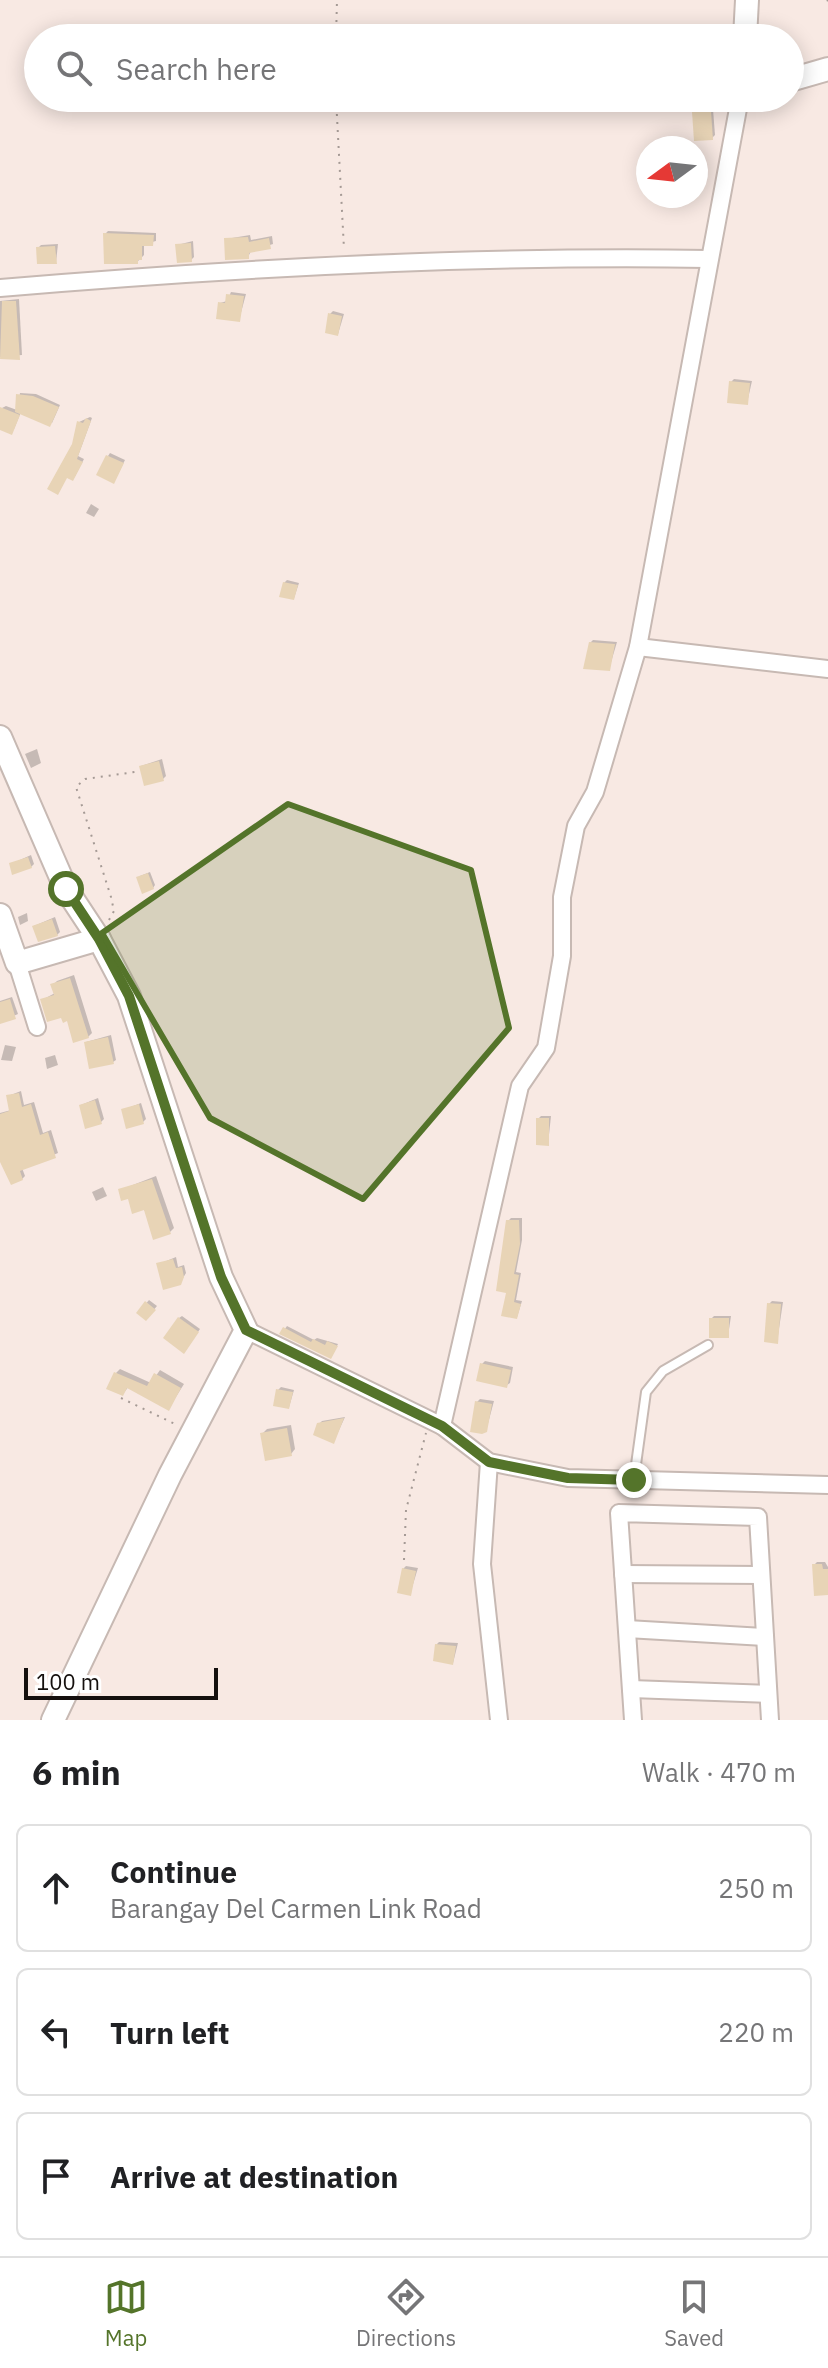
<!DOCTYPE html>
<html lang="en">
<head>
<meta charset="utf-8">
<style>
  body { margin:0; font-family:"IBM Plex Sans",sans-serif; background:#f6f6f6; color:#202124 }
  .compass { position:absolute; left:636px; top:136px; width:72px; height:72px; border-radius:50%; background:#fff; box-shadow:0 4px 20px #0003; rotate:255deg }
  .scale { position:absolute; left:24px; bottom:20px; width:194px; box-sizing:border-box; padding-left:8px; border:4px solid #15100e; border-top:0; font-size:22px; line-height:28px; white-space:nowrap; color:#15100e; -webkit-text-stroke:6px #fff; paint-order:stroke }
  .stop { position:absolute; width:24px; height:24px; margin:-18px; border:6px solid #54742a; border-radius:50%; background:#fff }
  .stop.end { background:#54742a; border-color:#fff; box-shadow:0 2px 8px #0008 }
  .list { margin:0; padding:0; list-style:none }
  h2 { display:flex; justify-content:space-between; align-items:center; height:104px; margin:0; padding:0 32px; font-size:34px }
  h2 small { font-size:26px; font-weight:400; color:#757577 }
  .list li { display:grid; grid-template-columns:52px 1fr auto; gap:24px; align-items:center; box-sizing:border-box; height:128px; margin:0 16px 16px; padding:0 16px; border:2px solid #e0e0e0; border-radius:12px }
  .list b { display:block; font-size:30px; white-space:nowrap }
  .list p { margin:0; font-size:26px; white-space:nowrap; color:#757577 }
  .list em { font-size:26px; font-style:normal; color:#757577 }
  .icon { flex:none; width:44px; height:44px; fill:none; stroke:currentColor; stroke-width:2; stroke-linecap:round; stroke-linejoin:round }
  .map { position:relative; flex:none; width:828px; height:1720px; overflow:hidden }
  .search { position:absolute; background:#fff; box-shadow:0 4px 20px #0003; left:24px; right:24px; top:24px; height:88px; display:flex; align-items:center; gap:20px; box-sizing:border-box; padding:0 28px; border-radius:44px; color:#757577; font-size:30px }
  .sheet { height:536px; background:#fff }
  nav { display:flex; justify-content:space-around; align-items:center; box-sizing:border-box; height:112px; border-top:2px solid #e0e0e0; background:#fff; font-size:22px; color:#757577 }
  nav a { display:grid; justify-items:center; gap:4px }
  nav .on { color:#54742a }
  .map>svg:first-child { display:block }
</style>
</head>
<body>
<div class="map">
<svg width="828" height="1720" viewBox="0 0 828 1720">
  <rect width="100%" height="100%" fill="#f8e9e3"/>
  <!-- shadow -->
  <g fill="#0003">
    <polygon points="713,109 715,135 712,138 694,113"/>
    <polygon points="108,231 156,233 156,241 144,244 144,255 137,262 105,234"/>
    <polygon points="250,235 251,240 272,236 273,244 251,251 248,257 226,239"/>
    <polygon points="193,241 194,257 191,260 177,245"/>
    <polygon points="58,244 56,262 38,248 41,245"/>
    <polygon points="231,292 246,294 239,320 220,303 227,301"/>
    <polygon points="19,299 22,355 0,357 0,301"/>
    <polygon points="333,311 344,314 338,334 330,314"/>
    <polygon points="734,379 752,381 747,403 731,382"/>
    <polygon points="20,393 36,394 60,405 52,423 21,412 14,429 0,427 0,409 6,406 17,410"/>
    <polygon points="90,417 92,418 78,456 84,459 75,476 67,476 79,422"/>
    <polygon points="110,453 125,460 116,478 108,456"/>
    <polygon points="91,504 99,509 94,517 86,513"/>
    <polygon points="287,580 299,583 294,598 284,583"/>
    <polygon points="593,640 617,642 609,669 590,643"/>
    <polygon points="37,749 41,763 31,768 25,754"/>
    <polygon points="162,759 166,776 163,779 141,766"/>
    <polygon points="31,855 34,864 31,867 11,864"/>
    <polygon points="150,872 155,885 153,888 140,876"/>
    <polygon points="27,913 28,921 20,925 18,917"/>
    <polygon points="55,917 60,932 57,935 34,926"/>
    <polygon points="74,975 92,1033 88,1037 42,1000 55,993 53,985 57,981"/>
    <polygon points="12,997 18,1014 0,1022 0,1001"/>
    <polygon points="111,1035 116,1060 113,1062 86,1042"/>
    <polygon points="5,1045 16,1047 12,1061 1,1060"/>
    <polygon points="55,1055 58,1065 47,1069 45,1058"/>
    <polygon points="21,1091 24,1105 34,1102 43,1133 51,1130 58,1153 22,1168 25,1176 22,1179 0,1157 0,1113 11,1110 8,1096"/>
    <polygon points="98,1098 104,1119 101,1122 81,1105"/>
    <polygon points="141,1103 146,1119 143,1122 123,1110"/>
    <polygon points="541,1116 551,1116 548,1144 538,1119"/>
    <polygon points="156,1176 174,1228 170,1232 120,1190"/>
    <polygon points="103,1187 107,1196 96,1201 92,1192"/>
    <polygon points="511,1218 522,1218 522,1240 516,1272 521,1273 516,1300 522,1301 517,1317 508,1291 508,1221"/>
    <polygon points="176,1257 178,1267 184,1265 186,1273 180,1283 159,1264"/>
    <polygon points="149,1300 157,1306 146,1319 139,1312"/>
    <polygon points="772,1301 783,1302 777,1342 769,1304"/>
    <polygon points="182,1316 200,1329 187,1348 179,1318"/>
    <polygon points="714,1316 731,1316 728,1336 711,1319"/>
    <polygon points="287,1326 314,1340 317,1338 338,1344 332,1355 282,1333"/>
    <polygon points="485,1361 513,1367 510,1383 507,1385 482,1364"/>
    <polygon points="120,1369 151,1383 160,1370 184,1384 169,1408 129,1386 123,1394 116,1373"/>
    <polygon points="281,1387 294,1390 289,1407 278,1390"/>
    <polygon points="480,1399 494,1401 486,1431 477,1402"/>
    <polygon points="345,1417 334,1441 319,1424 322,1421"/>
    <polygon points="291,1425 295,1449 291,1454 262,1434 267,1429"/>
    <polygon points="817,1562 825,1562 828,1567 828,1593 814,1565"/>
    <polygon points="406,1566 418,1568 410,1594 403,1569"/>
    <polygon points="439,1642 458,1643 453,1663 436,1645"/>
  </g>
  <!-- building -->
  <g fill="#e8d4b6">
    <polygon points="711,111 713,140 694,141 692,112"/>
    <polygon points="103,233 154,235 153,246 142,246 142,260 138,260 138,264 104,264"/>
    <polygon points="248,237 249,242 269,238 271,249 249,253 249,259 225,260 224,238"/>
    <polygon points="191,243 192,262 177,263 175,244"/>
    <polygon points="55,246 57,264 37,264 36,247"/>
    <polygon points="226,294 244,296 240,322 216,319 218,302 225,303"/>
    <polygon points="2,301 16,301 20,360 0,359"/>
    <polygon points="328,313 342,316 338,336 325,333"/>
    <polygon points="729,381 750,383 748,405 727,403"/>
    <polygon points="16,394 33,396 59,407 50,427 15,412"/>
    <polygon points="0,407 20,415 12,435 0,430"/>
    <polygon points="86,418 91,421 77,459 83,462 73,481 67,478 58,495 47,489 72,444 77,421 83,423"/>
    <polygon points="106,455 124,463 114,484 96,475"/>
    <polygon points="283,582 298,585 294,600 279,597"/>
    <polygon points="589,642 615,644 610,671 583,669"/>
    <polygon points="159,761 164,781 144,786 139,766"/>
    <polygon points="28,857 32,868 12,875 9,863"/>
    <polygon points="148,873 154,889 142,894 136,877"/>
    <polygon points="52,919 58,936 38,942 32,926"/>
    <polygon points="70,978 89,1038 73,1043 67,1021 63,1023 61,1018 47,1022 40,999 54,995 50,984"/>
    <polygon points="10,999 16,1019 0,1024 0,1002"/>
    <polygon points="108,1037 114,1064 89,1069 84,1042"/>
    <polygon points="19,1093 22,1107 31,1104 40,1135 48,1132 56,1158 20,1171 23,1180 11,1185 0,1162 0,1114 9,1111 6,1095"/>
    <polygon points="95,1100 102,1124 85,1129 79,1105"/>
    <polygon points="139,1104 144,1124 126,1129 121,1109"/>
    <polygon points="536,1118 549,1118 549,1146 536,1145"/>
    <polygon points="152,1179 171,1234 153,1240 144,1210 132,1214 128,1199 121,1201 118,1189"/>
    <polygon points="506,1220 519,1220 520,1244 514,1274 519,1275 514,1302 521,1304 517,1319 501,1316 506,1293 496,1291"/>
    <polygon points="173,1259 176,1268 182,1267 184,1277 181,1285 163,1290 156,1263"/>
    <polygon points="145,1301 156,1310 146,1321 136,1313"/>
    <polygon points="767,1303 781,1304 778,1344 764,1342"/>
    <polygon points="178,1317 199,1332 184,1354 163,1338"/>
    <rect x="709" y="1318" width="20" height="20"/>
    <polygon points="283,1327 311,1342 313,1339 325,1345 327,1341 338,1346 331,1359 279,1334"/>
    <polygon points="480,1363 511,1370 507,1388 476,1381"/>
    <polygon points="114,1372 147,1386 154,1373 181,1388 169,1411 127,1388 123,1396 106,1389"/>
    <polygon points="276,1389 293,1392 289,1409 273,1406"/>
    <polygon points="475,1401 492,1404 487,1432 482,1434 470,1432"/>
    <polygon points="344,1418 334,1444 313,1435 317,1423"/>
    <polygon points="287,1428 292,1456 265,1461 260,1433"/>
    <polygon points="812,1564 822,1564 823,1569 828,1569 828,1595 814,1596"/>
    <polygon points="402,1568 416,1571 411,1596 397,1593"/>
    <polygon points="435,1644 456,1646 453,1665 433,1661"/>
  </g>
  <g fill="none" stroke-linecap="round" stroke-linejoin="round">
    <defs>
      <polyline id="lane" points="634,1479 646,1392 663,1371 708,1345"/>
      <g id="street">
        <path d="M0 288C236 268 472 255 708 259"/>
        <polyline points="638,647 828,669"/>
        <polyline points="17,963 37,1027"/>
        <polyline points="246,1330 442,1426 489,1462 568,1478 828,1485"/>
        <polyline points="442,1426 520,1086 546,1048 562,956 562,897 576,826 595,792 638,647 740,98"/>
        <polyline points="489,1462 482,1564 499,1720"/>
        <polyline points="623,1574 761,1575"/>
        <polyline points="627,1629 765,1637"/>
        <polyline points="631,1689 768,1694"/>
        <polyline points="633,1720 619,1513 758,1517 770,1720"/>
      </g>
      <g id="secondary">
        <polyline points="745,38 747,0"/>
        <polyline points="790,80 828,69"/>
        <polyline points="0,737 66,889 99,939 129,996 221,1277 246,1330 170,1475 53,1720"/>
        <polyline points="0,915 17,963 99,939"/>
      </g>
    </defs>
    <!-- lane casing -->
    <use href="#lane" stroke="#c7b9b3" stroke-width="12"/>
    <!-- street casing -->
    <use href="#street" stroke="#c7b9b3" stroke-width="20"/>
    <!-- secondary casing -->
    <use href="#secondary" stroke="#c7b9b3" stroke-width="26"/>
    <!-- path -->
    <g stroke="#a59a95" stroke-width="2" stroke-dasharray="2 6" stroke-linecap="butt">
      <polyline points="827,0 828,1"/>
      <polyline points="336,38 337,0"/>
      <polyline points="336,98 344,249"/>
      <polyline points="109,920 114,911 111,897 76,787 85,779 135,772"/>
      <polyline points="121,1398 177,1425"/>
      <polyline points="404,1560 406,1510 426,1433"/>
    </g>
    <!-- lane -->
    <use href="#lane" stroke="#fff" stroke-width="8"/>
    <!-- street -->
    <use href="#street" stroke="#fff" stroke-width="16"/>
    <!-- secondary -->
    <use href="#secondary" stroke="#fff" stroke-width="22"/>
  </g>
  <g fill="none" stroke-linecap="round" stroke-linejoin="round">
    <!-- route -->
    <polyline stroke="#54742a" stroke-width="10" points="66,889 99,939 129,996 221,1277 246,1330 442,1426 489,1462 568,1478 634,1480"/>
  </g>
  <!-- marked area -->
  <path fill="#54742a" fill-opacity="0.2" stroke="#54742a" stroke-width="6" stroke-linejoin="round" d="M288 804 471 870 509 1028 363 1199 210 1118 102 933Z"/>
</svg>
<svg class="compass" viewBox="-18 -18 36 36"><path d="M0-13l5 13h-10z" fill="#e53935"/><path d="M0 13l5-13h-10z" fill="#757577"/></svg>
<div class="scale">100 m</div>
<div class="stop" style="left:66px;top:889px"></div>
<div class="stop end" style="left:634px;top:1480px"></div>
<div class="search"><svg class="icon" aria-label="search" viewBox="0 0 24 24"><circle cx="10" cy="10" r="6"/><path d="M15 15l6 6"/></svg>Search here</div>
</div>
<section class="sheet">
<h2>6 min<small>Walk · 470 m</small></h2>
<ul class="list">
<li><svg class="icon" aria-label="ahead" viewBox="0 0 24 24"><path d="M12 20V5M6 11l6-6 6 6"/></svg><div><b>Continue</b><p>Barangay Del Carmen Link Road</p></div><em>250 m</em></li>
<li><svg class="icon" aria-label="left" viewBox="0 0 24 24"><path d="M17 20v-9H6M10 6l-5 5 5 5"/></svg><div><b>Turn left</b></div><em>220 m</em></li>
<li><svg class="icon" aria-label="arrive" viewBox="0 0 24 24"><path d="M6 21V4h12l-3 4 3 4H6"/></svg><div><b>Arrive at destination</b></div></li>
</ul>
</section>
<nav>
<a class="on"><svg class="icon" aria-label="map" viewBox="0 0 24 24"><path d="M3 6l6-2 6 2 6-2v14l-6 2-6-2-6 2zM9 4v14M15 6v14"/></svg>Map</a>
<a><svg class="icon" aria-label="directions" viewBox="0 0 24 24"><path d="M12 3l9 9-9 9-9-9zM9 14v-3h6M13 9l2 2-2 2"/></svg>Directions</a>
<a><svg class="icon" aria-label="saved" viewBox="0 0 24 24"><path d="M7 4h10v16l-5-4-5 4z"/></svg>Saved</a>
</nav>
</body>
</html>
